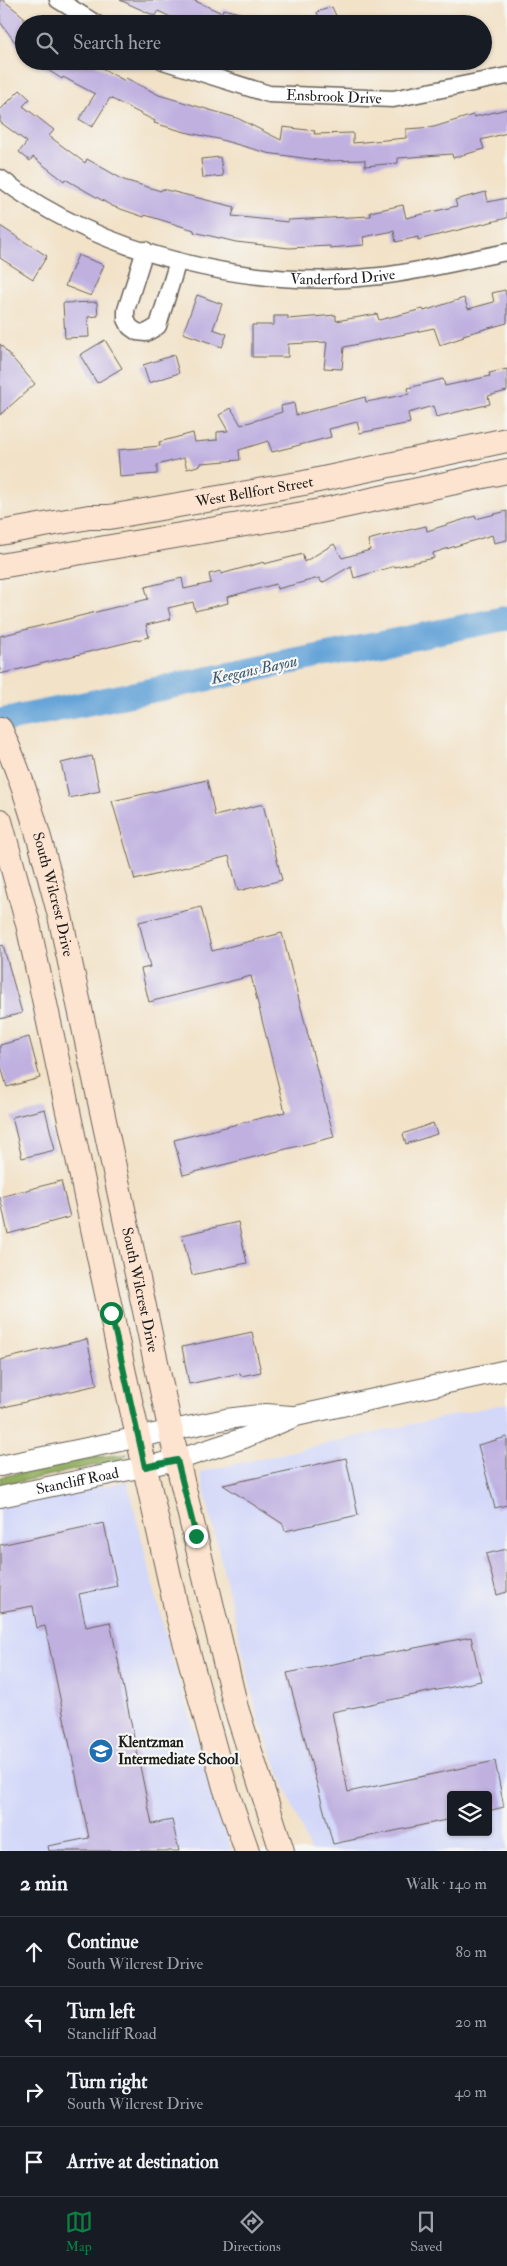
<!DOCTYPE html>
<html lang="en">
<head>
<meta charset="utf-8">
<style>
  body { margin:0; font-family:"IM FELL Double Pica",serif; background:#20242c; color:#f1f3f6 }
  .controls { position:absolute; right:15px; bottom:15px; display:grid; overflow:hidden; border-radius:5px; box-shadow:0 1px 4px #0004 }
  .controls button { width:45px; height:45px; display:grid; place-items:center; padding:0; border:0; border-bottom:1px solid #363941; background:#171b24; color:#f1f3f6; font:25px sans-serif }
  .stop { position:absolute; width:15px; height:15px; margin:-11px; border:4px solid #0b8043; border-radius:50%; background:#fff }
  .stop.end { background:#0b8043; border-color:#fff; box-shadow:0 1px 5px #0008 }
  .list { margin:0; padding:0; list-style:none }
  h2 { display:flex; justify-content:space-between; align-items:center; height:65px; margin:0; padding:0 20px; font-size:21px }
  h2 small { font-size:16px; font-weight:400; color:#9ea1a6 }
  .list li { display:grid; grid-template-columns:32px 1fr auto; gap:15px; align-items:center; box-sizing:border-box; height:70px; padding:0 20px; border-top:1px solid #363941 }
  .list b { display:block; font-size:19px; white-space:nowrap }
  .list p { margin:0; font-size:16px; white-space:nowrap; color:#9ea1a6 }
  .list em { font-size:16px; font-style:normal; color:#9ea1a6 }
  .icon { flex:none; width:28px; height:28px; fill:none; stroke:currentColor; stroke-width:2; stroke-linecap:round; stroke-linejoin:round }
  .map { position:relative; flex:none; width:507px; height:1851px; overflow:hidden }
  .search { position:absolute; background:#171b24; box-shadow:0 1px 4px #0004; left:15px; right:15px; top:15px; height:55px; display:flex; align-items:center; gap:12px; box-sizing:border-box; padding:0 18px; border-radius:28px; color:#9ea1a6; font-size:19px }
  .sheet { height:345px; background:#171b24 }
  nav { display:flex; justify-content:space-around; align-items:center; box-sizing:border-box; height:70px; border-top:1px solid #363941; background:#171b24; font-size:14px; color:#9ea1a6 }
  nav a { display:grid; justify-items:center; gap:2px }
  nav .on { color:#0b8043 }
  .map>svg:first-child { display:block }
</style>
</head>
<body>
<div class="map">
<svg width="507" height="1851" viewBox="0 0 507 1851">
  <rect width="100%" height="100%" fill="#f6f6f2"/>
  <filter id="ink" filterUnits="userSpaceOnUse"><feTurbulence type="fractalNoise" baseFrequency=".02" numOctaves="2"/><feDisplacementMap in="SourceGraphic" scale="10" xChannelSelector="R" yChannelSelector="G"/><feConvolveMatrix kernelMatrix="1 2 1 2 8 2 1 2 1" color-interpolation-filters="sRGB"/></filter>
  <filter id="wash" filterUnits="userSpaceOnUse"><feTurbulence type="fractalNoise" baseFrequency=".0096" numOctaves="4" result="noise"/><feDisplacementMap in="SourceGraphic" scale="20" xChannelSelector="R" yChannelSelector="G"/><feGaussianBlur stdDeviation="1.12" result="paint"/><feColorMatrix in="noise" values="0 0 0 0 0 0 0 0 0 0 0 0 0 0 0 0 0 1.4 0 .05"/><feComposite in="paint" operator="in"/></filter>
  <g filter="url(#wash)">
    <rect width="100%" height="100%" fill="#f2e2c8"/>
    <!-- built -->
    <g fill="#d3d8f9" fill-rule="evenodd">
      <path d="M507 1403V1851H310L258 1717 200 1472ZM451 1795H488V1832H451Z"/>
      <polygon points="127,1481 170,1652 232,1851 0,1851 0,1507"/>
    </g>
    <!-- forest -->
    <polygon fill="#92af61" stroke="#57663e" points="128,1454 121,1460 0,1486 0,1477 88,1458"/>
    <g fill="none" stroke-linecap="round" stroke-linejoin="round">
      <!-- river -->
      <polyline stroke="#66a4d8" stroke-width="25" points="0,721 507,618"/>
    </g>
    <g id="blocks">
      <!-- building -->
      <g fill="#bfb0e0">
        <polygon points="0,0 3,0 24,17 24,54 0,22"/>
        <polygon points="120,0 193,0 222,13 223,9 268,20 267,24 175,24 177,20 158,11 155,16"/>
        <polygon points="332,7 338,20 321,24 317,12"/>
        <polygon points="34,61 89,61 125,81 126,78 159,95 237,118 281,140 283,127 315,131 314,134 353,133 353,143 406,138 406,129 434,127 473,115 474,117 507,109 507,133 481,140 484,149 453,158 452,154 398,158 398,163 365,166 365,160 324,161 267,153 218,139 185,132 154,123 155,121 110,98 92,127 79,119 95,94 63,77 62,79"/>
        <polygon points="20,90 30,99 23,106 54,130 49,136 85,163 87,159 124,180 161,191 162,189 235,207 232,216 288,222 288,220 371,216 370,212 403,205 406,218 457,206 455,200 486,192 488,202 507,198 507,218 418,240 418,237 396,242 394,231 363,237 364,245 330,248 330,246 289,248 236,242 194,232 194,230 145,215 144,217 112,206 65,179 64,181 33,157 30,161 19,152 27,142 0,122 0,110"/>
        <polygon points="220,157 223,176 203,178 201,159"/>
        <polygon points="0,226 47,256 33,279 0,258"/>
        <polygon points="78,255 104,265 91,296 65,286"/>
        <polygon points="505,290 507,298 507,323 463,335 464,337 440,345 434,328 344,347 342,369 324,368 327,342 288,344 288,357 252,357 252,325 274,325 274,316 288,316 288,319 336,315 336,321 377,314 379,320 423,309 424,311 464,298 468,309 494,302 492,293"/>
        <polygon points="197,295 222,304 213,329 227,334 222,347 183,333"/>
        <polygon points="97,302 98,316 88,317 89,337 65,338 63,303"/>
        <polygon points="105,340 122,368 97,383 80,355"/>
        <polygon points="0,344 35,384 0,415"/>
        <polygon points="174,355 179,373 149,383 143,365"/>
        <polygon points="507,369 507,391 488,396 490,404 436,417 433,406 408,413 410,423 360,433 357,422 329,429 331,437 272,452 268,441 239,450 240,460 201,463 201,465 187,469 184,458 157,465 157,474 120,477 118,450 160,446 159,442 193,433 195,442 217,440 217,432 228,431 219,415 231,408 241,425 282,412 281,406 294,403 296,415 365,397 366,402 409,394 408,388 443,379 445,386 490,376 489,373"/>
        <polygon points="507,511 507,540 494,543 492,535 433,553 434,558 395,567 395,566 354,578 351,566 322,583 319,578 277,589 276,584 227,597 228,603 195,611 193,602 168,608 171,619 146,625 149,637 0,674 0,636 148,599 145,587 182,578 184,589 211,583 209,574 221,571 221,574 264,562 264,564 303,554 304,562 334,544 342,558 370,550 368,540 379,537 426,526 427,531 475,516 476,519"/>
        <polygon points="92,756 100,791 69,798 61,763"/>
        <polygon points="207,780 215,816 263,804 282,880 238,891 229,856 135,880 112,801"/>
        <polygon points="201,907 212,951 282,933 334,1137 183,1175 174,1140 285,1112 251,976 149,1002 141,969 150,967 139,922"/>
        <polygon points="3,945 22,1013 0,1019 0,946"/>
        <polygon points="29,1037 40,1078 7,1087 0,1063 0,1045"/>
        <polygon points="45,1109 55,1150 22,1158 12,1117"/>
        <polygon points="433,1123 437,1134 406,1144 403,1134"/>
        <polygon points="61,1181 70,1217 8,1234 0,1197"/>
        <polygon points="238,1222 247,1263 192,1275 182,1235"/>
        <polygon points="252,1332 261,1372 241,1376 240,1373 189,1384 182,1347"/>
        <polygon points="87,1339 97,1385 0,1408 0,1360"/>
        <polygon points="507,1437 507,1505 495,1508 478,1445"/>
        <polygon points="346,1458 358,1515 285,1531 283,1524 223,1485"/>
        <polygon points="104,1523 117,1586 79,1594 86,1627 110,1622 152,1824 172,1820 179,1851 49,1851 48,1846 89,1838 45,1626 37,1628 33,1606 0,1612 0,1545"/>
        <polygon points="507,1549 507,1592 497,1595 486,1554"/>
        <polygon points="471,1637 481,1681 332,1712 348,1792 495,1761 504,1807 488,1811 488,1795 451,1795 451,1819 333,1844 287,1673"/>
      </g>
    </g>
  </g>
  <g filter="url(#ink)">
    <use href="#blocks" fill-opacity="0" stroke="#676158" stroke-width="1"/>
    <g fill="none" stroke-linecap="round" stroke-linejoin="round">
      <defs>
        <g id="minor">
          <polyline points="58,0 97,24"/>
          <path id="s1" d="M163 61 269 94 393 99 507 76"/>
          <path id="s2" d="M0 178C103 256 253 291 380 276 423 271 465 260 507 252"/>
          <polyline points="145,250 126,310 126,319 130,327 137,332 146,333 158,326 178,261"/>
        </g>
        <g id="tertiary">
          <polyline points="0,1466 226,1419 266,1414 291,1416"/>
          <path id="s3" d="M0 1497 177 1460 244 1438 296 1416 507 1370"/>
        </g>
        <g id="secondary">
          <path id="s4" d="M0 533 89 517H109L304 483 507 440"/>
          <polyline points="0,566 315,512 507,471"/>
          <path id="s5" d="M0 729C28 789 43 852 60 916L177 1460 236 1708 282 1851"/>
          <polyline points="0,821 28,924 123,1369 177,1612 225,1787 247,1851"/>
        </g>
      </defs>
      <!-- minor casing -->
      <use href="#minor" stroke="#676158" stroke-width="19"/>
      <!-- tertiary casing -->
      <use href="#tertiary" stroke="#676158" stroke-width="22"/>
      <!-- secondary casing -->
      <use href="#secondary" stroke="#676158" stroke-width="26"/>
      <!-- minor -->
      <use href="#minor" stroke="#fff" stroke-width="16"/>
      <!-- tertiary -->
      <use href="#tertiary" stroke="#fff" stroke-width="20"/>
      <!-- secondary -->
      <use href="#secondary" stroke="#fde4d1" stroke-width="24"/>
    </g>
  </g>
  <g fill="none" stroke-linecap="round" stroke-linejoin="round" filter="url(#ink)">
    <!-- route -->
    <polyline stroke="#0b8043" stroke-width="6" points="111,1313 145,1467 177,1460 196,1536"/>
  </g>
  <!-- icons -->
  <defs>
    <symbol id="school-disc" viewBox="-11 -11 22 22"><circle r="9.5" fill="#1f6fb2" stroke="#f6f6f2"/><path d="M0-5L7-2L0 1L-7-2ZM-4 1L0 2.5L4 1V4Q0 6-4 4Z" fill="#fff"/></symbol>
  </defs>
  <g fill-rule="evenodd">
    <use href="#school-disc" x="87" y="1737" width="28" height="28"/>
  </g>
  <g text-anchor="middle" stroke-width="4.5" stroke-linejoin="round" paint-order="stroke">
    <!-- street labels -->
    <g font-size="15" fill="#1c1c1c" stroke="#f6f6f2">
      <text dy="5" stroke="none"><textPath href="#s1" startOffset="176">Ensbrook Drive</textPath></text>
      <text dy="5" stroke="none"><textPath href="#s2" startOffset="364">Vanderford Drive</textPath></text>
      <text dy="5" stroke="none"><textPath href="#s4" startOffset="258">West Bellfort Street</textPath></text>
      <text dy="5" stroke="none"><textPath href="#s5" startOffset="174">South Wilcrest Drive</textPath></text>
      <text dy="5" stroke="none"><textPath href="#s5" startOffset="579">South Wilcrest Drive</textPath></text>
      <text dy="5" stroke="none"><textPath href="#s3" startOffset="79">Stancliff Road</textPath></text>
    </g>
    <!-- poi labels -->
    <g font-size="15" font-weight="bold" fill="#1c1c1c" stroke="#f6f6f2" text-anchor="start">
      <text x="118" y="1747">Klentzman<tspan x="118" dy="17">Intermediate School</tspan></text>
    </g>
    <!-- water labels -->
    <g font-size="16" font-style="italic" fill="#3d5971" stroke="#f6f6f2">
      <text transform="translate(254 669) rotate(-12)" y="6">Keegans Bayou</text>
    </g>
  </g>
</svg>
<div class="controls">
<button><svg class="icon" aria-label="layers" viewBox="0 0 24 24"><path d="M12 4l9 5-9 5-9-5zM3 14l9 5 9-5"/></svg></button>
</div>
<div class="stop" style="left:111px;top:1313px"></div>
<div class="stop end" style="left:196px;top:1536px"></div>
<div class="search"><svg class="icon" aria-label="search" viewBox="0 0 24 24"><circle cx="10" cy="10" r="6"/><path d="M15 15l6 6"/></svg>Search here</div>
</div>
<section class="sheet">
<h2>2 min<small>Walk · 140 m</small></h2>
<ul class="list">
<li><svg class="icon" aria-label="ahead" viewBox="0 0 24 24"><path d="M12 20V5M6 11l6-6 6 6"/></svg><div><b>Continue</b><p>South Wilcrest Drive</p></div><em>80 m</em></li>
<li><svg class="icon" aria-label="left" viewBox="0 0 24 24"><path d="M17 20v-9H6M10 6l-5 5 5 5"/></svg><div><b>Turn left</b><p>Stancliff Road</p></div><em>20 m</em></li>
<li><svg class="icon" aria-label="right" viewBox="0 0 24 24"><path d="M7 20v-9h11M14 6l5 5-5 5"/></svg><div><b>Turn right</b><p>South Wilcrest Drive</p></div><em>40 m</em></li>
<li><svg class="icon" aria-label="arrive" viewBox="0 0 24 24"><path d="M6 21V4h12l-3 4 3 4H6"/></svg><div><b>Arrive at destination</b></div></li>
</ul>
</section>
<nav>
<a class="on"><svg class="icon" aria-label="map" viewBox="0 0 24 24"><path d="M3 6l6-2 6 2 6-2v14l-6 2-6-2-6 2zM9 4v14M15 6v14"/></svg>Map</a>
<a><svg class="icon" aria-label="directions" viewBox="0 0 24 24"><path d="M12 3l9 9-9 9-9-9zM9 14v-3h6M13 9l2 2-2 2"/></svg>Directions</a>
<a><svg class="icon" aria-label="saved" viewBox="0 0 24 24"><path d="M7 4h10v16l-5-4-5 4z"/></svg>Saved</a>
</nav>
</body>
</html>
